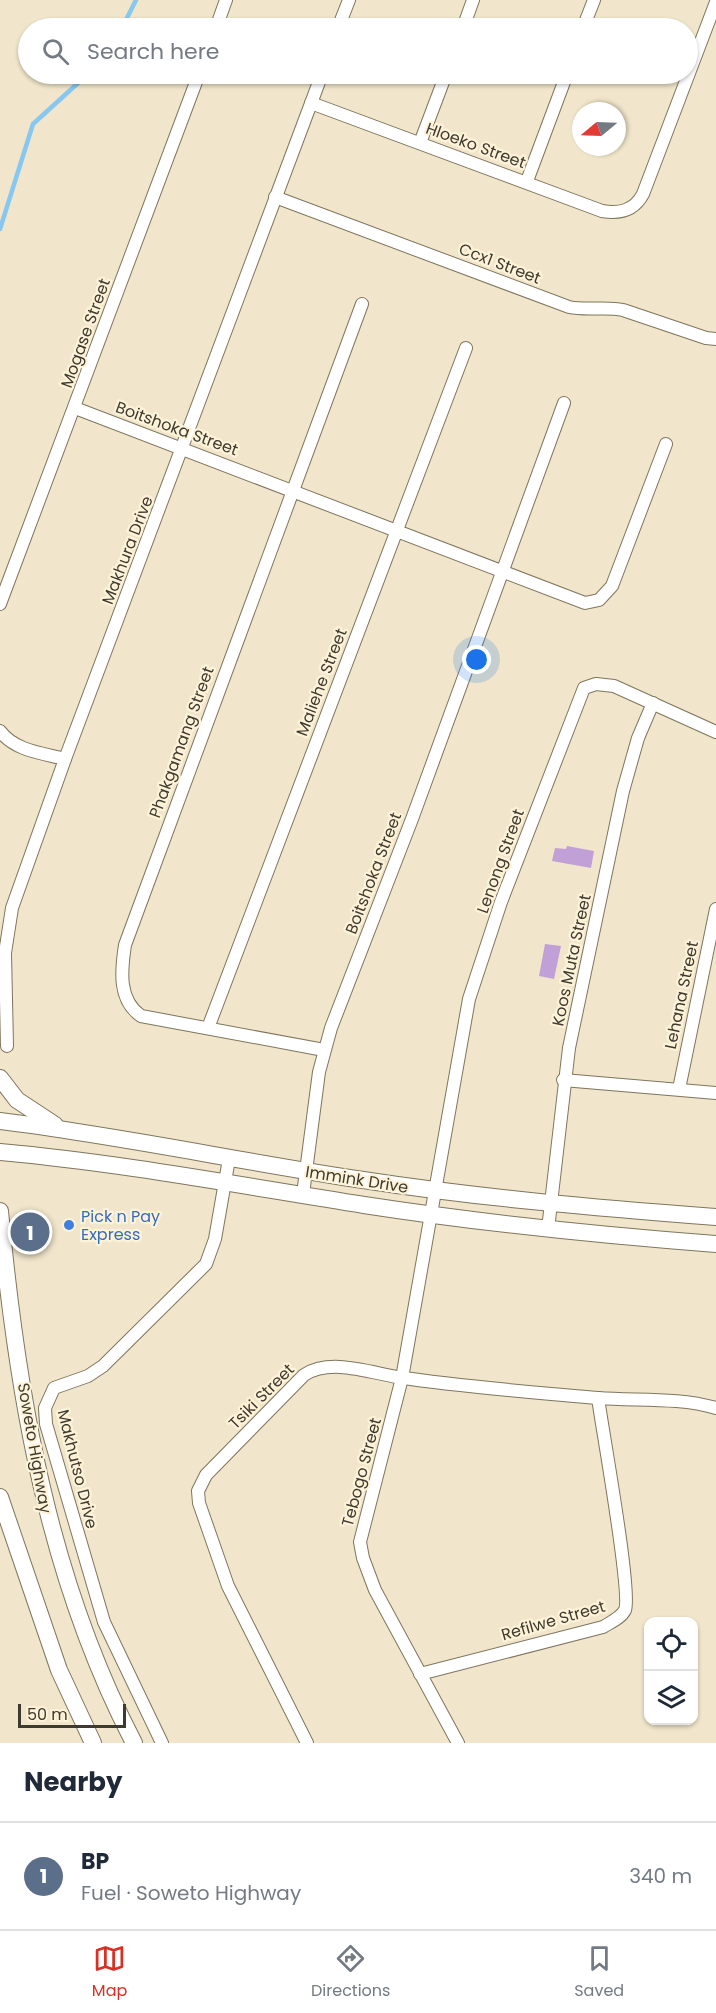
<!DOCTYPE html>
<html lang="en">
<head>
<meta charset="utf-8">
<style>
  body { margin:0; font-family:Poppins,sans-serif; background:#f6f6f7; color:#1f2937 }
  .controls { position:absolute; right:18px; bottom:18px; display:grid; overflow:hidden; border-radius:12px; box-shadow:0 2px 4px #0004 }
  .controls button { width:54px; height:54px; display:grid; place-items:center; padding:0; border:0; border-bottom:2px solid #e0e1e3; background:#fff; color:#1f2937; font:30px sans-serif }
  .compass { position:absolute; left:572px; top:102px; width:54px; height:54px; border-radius:50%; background:#fff; box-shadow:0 2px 4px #0004; rotate:251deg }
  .scale { position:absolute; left:18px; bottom:15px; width:108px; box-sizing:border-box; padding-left:6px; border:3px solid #3e3a2f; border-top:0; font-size:16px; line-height:21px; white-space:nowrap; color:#3e3a2f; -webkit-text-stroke:4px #fef3d8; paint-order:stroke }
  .you { position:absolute; left:477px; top:660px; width:21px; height:21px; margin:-15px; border:4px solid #fff; border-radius:50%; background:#1a73e8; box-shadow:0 0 0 9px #1a73e833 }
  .badge { display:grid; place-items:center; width:39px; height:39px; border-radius:50%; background:#d93025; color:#fff; font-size:20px; font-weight:700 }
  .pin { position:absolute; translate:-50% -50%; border:3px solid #fff; box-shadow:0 2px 6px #0006 }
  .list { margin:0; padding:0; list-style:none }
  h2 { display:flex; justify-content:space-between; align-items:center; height:78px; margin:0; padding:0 24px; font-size:26px }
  h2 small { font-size:20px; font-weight:400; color:#747a83 }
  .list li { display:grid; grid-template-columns:39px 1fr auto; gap:18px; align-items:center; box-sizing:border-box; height:108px; padding:0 24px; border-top:2px solid #e0e1e3 }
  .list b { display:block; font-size:22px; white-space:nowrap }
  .list p { margin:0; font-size:20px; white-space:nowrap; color:#747a83 }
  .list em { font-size:20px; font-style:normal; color:#747a83 }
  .icon { flex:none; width:33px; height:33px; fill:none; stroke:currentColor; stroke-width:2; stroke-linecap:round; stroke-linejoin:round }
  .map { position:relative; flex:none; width:716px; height:1743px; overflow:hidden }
  .search { position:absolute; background:#fff; box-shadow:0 2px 4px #0004; left:18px; right:18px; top:18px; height:66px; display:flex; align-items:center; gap:15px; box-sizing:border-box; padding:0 21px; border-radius:33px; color:#747a83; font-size:22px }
  .sheet { height:186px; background:#fff }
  nav { display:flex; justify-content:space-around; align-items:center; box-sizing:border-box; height:84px; border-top:2px solid #e0e1e3; background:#fff; font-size:16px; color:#747a83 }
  nav a { display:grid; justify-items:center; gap:3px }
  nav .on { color:#d93025 }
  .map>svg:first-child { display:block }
</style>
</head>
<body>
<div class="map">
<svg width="716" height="1743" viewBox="0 0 716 1743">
  <rect width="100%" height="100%" fill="#f1e6cb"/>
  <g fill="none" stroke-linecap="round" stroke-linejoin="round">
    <!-- stream -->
    <g stroke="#88c8f0" stroke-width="4.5">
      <polyline points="122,28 136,0"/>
      <polyline points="0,229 33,124 88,74"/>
    </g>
  </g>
  <!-- building -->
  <g fill="#c19fd7">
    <polygon points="567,846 594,851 591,868 552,861 555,848 566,849"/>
    <polygon points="545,944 561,946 554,979 539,976"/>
  </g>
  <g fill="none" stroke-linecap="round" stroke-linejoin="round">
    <defs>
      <g id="minor">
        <polyline points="216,28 226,0"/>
        <polyline points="338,28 349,0"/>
        <polyline points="463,28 473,0"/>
        <polyline points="583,28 594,0"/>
        <path d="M311 103 602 211C619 214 634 211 643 194L716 2"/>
        <polyline points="420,143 446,74"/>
        <polyline points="527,181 567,74"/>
        <path d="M275 197 569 307C588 311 605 306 623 310L706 338 716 339"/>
        <polyline points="75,408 585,603 599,600 612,586 666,444"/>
        <polyline points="0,604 199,74"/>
        <path d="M0 731C15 751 42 753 65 759"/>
        <polyline points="208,1028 466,348"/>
        <polyline points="7,1046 5,953 12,908 65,759 322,74"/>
        <path d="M324 1050 141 1016C118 1000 121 971 125 945L362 304"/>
        <polyline points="563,1080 716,1093"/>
        <polyline points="679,1089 716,909"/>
        <polyline points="303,1194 319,1072 331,1028 412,819 564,403"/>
        <polyline points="548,1229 569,1048 623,791 638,738 653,703"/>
        <path d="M420 1674 603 1627C611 1622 621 1618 625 1610 632 1592 602 1428 598 1398"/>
        <polyline points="162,1743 104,1622 46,1424 45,1408 54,1388 88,1376 103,1366 206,1264 215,1239 229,1159"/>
        <path d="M307 1743 228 1586 199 1503 198 1491 206 1475 304 1375C330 1358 368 1372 397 1377 463 1387 531 1392 598 1398 636 1401 679 1397 716 1408"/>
        <polyline points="458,1743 375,1590 363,1558 360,1542 402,1378 469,999 501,902 584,688 596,684 614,686 716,732"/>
      </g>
      <g id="secondary">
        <polyline points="0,1078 17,1100 55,1125"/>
        <path d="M0 1121C122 1136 242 1162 363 1180 481 1198 598 1208 716 1217"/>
        <path d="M0 1152C122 1163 243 1186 364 1205 481 1223 598 1235 716 1244"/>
        <path d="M0 1211C17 1394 48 1578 134 1743"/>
        <polyline points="0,1497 59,1670 93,1743"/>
      </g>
    </defs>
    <!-- minor casing -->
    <use href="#minor" stroke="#7f755d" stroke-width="14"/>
    <!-- secondary casing -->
    <use href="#secondary" stroke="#7f755d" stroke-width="18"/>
    <!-- minor -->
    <use href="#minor" stroke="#fff" stroke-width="12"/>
    <!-- secondary -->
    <use href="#secondary" stroke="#fff" stroke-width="16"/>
  </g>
  <!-- markers -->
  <circle fill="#3f7fe0" stroke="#fef3d8" stroke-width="2" cx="69" cy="1225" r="6"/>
  <g text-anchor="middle" stroke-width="4.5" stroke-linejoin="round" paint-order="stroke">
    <!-- street labels -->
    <g font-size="16" fill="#3e3a2f" stroke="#fef3d8">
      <text transform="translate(476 145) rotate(20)" y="6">Hloeko Street</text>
      <text transform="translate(500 263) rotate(21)" y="6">Ccx1 Street</text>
      <text transform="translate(85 333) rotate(-70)" y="6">Mogase Street</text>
      <text transform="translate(177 428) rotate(20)" y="6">Boitshoka Street</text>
      <text transform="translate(127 550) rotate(-69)" y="6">Makhura Drive</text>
      <text transform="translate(321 682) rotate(-69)" y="6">Maliehe Street</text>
      <text transform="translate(181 742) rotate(-70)" y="6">Phakgamang Street</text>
      <text transform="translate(500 861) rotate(-70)" y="6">Lenong Street</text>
      <text transform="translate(373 873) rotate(-69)" y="6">Boitshoka Street</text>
      <text transform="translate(571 960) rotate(-78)" y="6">Koos Muta Street</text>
      <text transform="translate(681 995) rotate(-78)" y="6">Lehana Street</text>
      <text transform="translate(357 1179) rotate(9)" y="6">Immink Drive</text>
      <text transform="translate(261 1396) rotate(-45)" y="6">Tsiki Street</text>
      <text transform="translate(35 1448) rotate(80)" y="6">Soweto Highway</text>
      <text transform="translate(78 1469) rotate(76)" y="6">Makhutso Drive</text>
      <text transform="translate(361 1472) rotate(-75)" y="6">Tebogo Street</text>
      <text transform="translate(553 1620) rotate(-16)" y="6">Refilwe Street</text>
    </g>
    <!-- shop labels -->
    <g font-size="16" fill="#366cbe" stroke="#fef3d8" text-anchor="start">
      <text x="81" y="1222">Pick n Pay<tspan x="81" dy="18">Express</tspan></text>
    </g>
  </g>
</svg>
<div class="controls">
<button><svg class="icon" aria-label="locate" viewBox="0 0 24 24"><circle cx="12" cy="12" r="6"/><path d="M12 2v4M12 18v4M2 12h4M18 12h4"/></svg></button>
<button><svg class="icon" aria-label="layers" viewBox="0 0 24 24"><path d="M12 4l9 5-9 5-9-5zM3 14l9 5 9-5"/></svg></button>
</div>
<svg class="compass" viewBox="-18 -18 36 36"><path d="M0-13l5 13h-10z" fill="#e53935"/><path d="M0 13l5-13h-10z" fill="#747a83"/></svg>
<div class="scale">50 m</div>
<div class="you"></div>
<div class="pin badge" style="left:30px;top:1232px;background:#5c6f8a">1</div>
<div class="search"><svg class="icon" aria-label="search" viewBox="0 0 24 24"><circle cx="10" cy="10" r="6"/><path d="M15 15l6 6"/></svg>Search here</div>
</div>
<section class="sheet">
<h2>Nearby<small></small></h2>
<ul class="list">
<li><span class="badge" style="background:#5c6f8a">1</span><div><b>BP</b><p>Fuel · Soweto Highway</p></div><em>340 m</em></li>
</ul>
</section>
<nav>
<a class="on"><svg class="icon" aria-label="map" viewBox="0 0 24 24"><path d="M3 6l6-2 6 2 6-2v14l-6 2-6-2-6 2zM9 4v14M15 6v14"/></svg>Map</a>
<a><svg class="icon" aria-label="directions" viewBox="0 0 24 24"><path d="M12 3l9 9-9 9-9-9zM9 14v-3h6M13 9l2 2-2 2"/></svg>Directions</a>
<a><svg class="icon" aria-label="saved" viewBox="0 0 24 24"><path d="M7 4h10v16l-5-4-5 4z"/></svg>Saved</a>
</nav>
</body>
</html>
